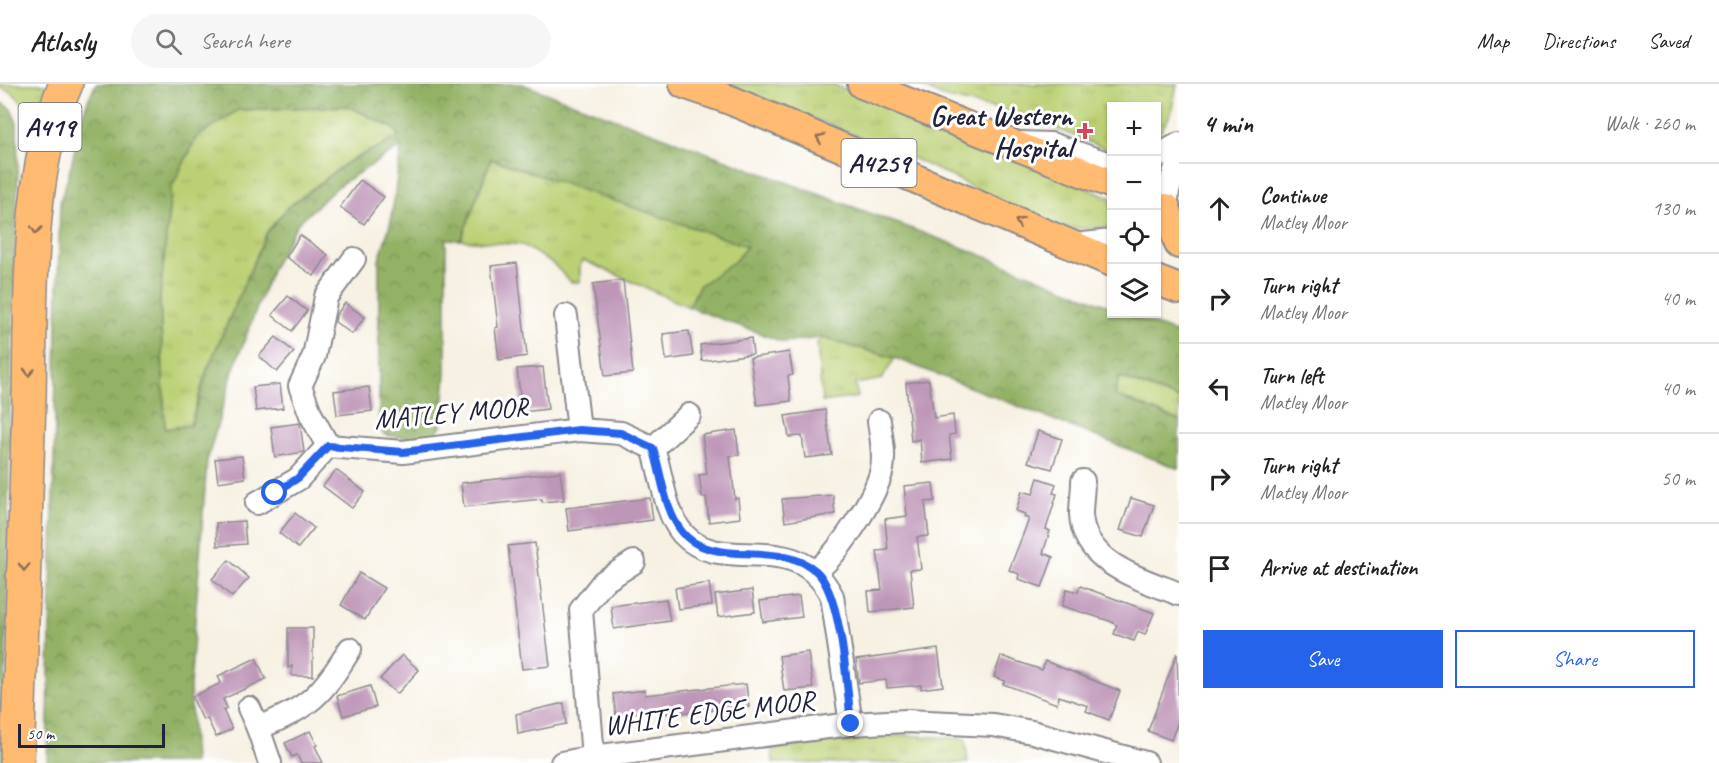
<!DOCTYPE html>
<html lang="en">
<head>
<meta charset="utf-8">
<style>
  body { margin:0; font-family:Caveat,sans-serif; background:#f6f6f6; color:#222 }
  .controls { position:absolute; right:18px; top:18px; display:grid; overflow:hidden; border-radius:0px; box-shadow:0 2px 4px #0004 }
  .controls button { width:54px; height:54px; display:grid; place-items:center; padding:0; border:0; border-bottom:2px solid #e0e0e0; background:#fff; color:#222; font:30px sans-serif }
  .scale { position:absolute; left:18px; bottom:15px; width:147px; box-sizing:border-box; padding-left:6px; border:3px solid #22223b; border-top:0; font-size:16px; line-height:21px; white-space:nowrap; color:#22223b; -webkit-text-stroke:4px #fff; paint-order:stroke }
  .stop { position:absolute; width:18px; height:18px; margin:-14px; border:4px solid #2563eb; border-radius:50%; background:#fff }
  .stop.end { background:#2563eb; border-color:#fff; box-shadow:0 2px 6px #0008 }
  .list { margin:0; padding:0; list-style:none }
  h2 { display:flex; justify-content:space-between; align-items:center; height:78px; margin:0; padding:0 24px; font-size:26px }
  h2 small { font-size:20px; font-weight:400; color:#767676 }
  .list li { display:grid; grid-template-columns:39px 1fr auto; gap:18px; align-items:center; box-sizing:border-box; height:90px; padding:0 24px; border-top:2px solid #e0e0e0 }
  .list b { display:block; font-size:22px; white-space:nowrap }
  .list p { margin:0; font-size:20px; white-space:nowrap; color:#767676 }
  .list em { font-size:20px; font-style:normal; color:#767676 }
  .actions { display:flex; gap:12px; padding:18px 24px }
  .actions a { flex:1; padding:14px 0; border:2px solid #2563eb; border-radius:0px; text-align:center; font-size:21px; color:#2563eb }
  .actions .main { background:#2563eb; color:#fff }
  .icon { flex:none; width:33px; height:33px; fill:none; stroke:currentColor; stroke-width:2; stroke-linecap:round; stroke-linejoin:round }
  .map { position:relative; flex:none; width:1179px; height:679px; overflow:hidden }
  header { display:flex; align-items:center; gap:36px; box-sizing:border-box; height:84px; padding:0 30px; background:#fff; border-bottom:2px solid #e0e0e0 }
  header strong { font-size:28px }
  nav { display:flex; gap:33px; margin-inline-start:auto; font-size:21px }
  .search { width:420px; height:54px; background:#f6f6f6; display:flex; align-items:center; gap:15px; box-sizing:border-box; padding:0 21px; border-radius:33px; color:#767676; font-size:22px }
  main { display:flex }
  aside { flex:1; background:#fff }
  .map>svg:first-child { display:block }
</style>
</head>
<body>
<header>
<strong>Atlasly</strong>
<div class="search"><svg class="icon" aria-label="search" viewBox="0 0 24 24"><circle cx="10" cy="10" r="6"/><path d="M15 15l6 6"/></svg>Search here</div>
<nav><a>Map</a><a>Directions</a><a>Saved</a></nav>
</header>
<main>
<div class="map">
<svg width="1179" height="679" viewBox="0 0 1179 679">
  <defs>
    <pattern id="grass-tufts" width="24" height="20" patternUnits="userSpaceOnUse" patternTransform="scale(1.5)"><rect width="24" height="20" fill="#bbd074"/><path d="M3 7l-1-3M5 7V3M7 7l1-3M15 17l-1-3M17 17v-4M19 17l1-3" fill="none" stroke="#a0b265"/></pattern>
    <pattern id="forest-crowns" width="20" height="18" patternUnits="userSpaceOnUse" patternTransform="scale(1.5)"><rect width="20" height="18" fill="#94b266"/><path d="M2 6a3 3 0 1 1 6 0M12 15a3 3 0 1 1 6 0" fill="none" stroke="#789055"/></pattern>
  </defs>
  <rect width="100%" height="100%" fill="#fff"/>
  <filter id="ink" filterUnits="userSpaceOnUse"><feTurbulence type="fractalNoise" baseFrequency=".0167" numOctaves="2"/><feDisplacementMap in="SourceGraphic" scale="12" xChannelSelector="R" yChannelSelector="G"/><feConvolveMatrix kernelMatrix="1 2 1 2 8 2 1 2 1" color-interpolation-filters="sRGB"/></filter>
  <filter id="wash" filterUnits="userSpaceOnUse"><feTurbulence type="fractalNoise" baseFrequency=".008" numOctaves="4" result="noise"/><feDisplacementMap in="SourceGraphic" scale="24" xChannelSelector="R" yChannelSelector="G"/><feGaussianBlur stdDeviation="1.35" result="paint"/><feColorMatrix in="noise" values="0 0 0 0 0 0 0 0 0 0 0 0 0 0 0 0 0 1.4 0 .05"/><feComposite in="paint" operator="in"/></filter>
  <g filter="url(#wash)">
    <rect width="100%" height="100%" fill="#f7f1e3"/>
    <!-- grass -->
    <g fill="url(#grass-tufts)" stroke="#6e7958" stroke-width="1.5">
      <polygon points="0,0 50,0 29,79 27,24 12,8 0,4"/>
      <polygon points="726,0 832,0 1111,114 1111,143 1085,145 1055,142 994,116 959,96 908,72"/>
      <polygon points="918,0 1177,0 1171,30 1157,53 1156,22 1112,22 1111,67 1020,30 942,13"/>
      <polygon points="348,22 395,45 399,53 348,78 287,124 267,148 207,286 190,341 165,345 160,214 171,105 196,54 238,26"/>
      <polygon points="491,75 747,162 735,177 699,202 689,223 583,176 580,182 580,198 571,198 553,180 523,161 461,156"/>
      <polygon points="822,254 895,274 882,295 855,300 858,313 822,318 817,259"/>
      <polygon points="1118,293 1179,315 1179,337 1114,311"/>
      <polygon points="904,651 965,655 968,679 773,679 772,664"/>
    </g>
    <!-- forest -->
    <g fill="url(#forest-crowns)" stroke="#5b6a50" stroke-width="1.5" fill-rule="evenodd">
      <path d="M96 0H522L974 168 1111 223 1112 230H1127L1179 250V315L1119 293 1115 311 1179 337V385L895 274 822 254 783 258 689 223 699 202 735 177 747 162 491 75 461 156 446 155V289L442 340 430 357 385 351 379 345V176L391 137 401 63 342 99 298 139 272 184 234 284 207 377 190 603 194 679H47L60 116C77 78 75 36 96 0ZM348 22 395 45 399 53 348 78 287 124 267 148 207 286 191 341 165 345 160 214 171 105 196 54 238 26Z"/>
      <polygon points="0,18 11,25 17,39 18,89 10,319 4,679 0,679"/>
    </g>
    <g id="blocks">
      <!-- building -->
      <g fill="#be96b8">
        <polygon points="360,96 384,113 364,140 340,123"/>
        <polygon points="300,151 328,171 314,192 286,173"/>
        <polygon points="517,179 527,272 499,276 495,244 498,243 491,182"/>
        <polygon points="623,196 633,289 605,292 593,200"/>
        <polygon points="288,212 307,227 292,247 272,231"/>
        <polygon points="345,219 365,233 352,250 335,238 336,231"/>
        <polygon points="689,247 693,272 666,276 663,250"/>
        <polygon points="276,253 294,268 277,288 259,272"/>
        <polygon points="751,254 753,270 702,277 700,261"/>
        <polygon points="789,268 793,291 788,292 791,317 757,321 750,274"/>
        <polygon points="543,283 548,325 522,328 517,285"/>
        <polygon points="929,296 934,334 953,331 955,350 949,351 952,375 922,379 920,355 911,357 906,299"/>
        <polygon points="280,300 283,324 256,327 253,303"/>
        <polygon points="369,303 372,327 337,331 334,307"/>
        <polygon points="825,326 832,371 805,374 802,352 789,353 785,332"/>
        <polygon points="300,339 304,368 275,373 271,343"/>
        <polygon points="736,346 739,371 730,372 735,415 738,414 740,434 709,438 706,413 702,413 699,391 707,390 702,351"/>
        <polygon points="1038,347 1062,355 1052,385 1028,378"/>
        <polygon points="242,372 245,394 218,398 215,375"/>
        <polygon points="336,386 365,408 352,424 323,402"/>
        <polygon points="560,388 564,416 542,418 542,415 464,423 461,399"/>
        <polygon points="1038,394 1056,400 1053,409 1057,410 1046,445 1050,447 1043,469 1053,473 1042,503 1018,495 1019,490 1009,486 1029,435 1024,433 1025,430 1016,427 1022,407 1033,410"/>
        <polygon points="933,399 935,417 925,418 929,452 917,453 921,485 910,486 914,523 870,528 868,507 882,506 877,467 888,466 885,435 907,432 904,402"/>
        <polygon points="833,411 835,430 785,438 782,415"/>
        <polygon points="650,414 653,436 569,447 566,424"/>
        <polygon points="1131,414 1154,421 1143,453 1120,446"/>
        <polygon points="295,429 314,444 298,464 279,449"/>
        <polygon points="244,437 246,460 217,462 216,439"/>
        <polygon points="535,459 550,582 522,585 508,462"/>
        <polygon points="229,476 249,494 232,513 212,495"/>
        <polygon points="359,489 384,504 365,536 341,521"/>
        <polygon points="709,499 712,521 678,525 675,504"/>
        <polygon points="1080,502 1154,529 1145,551 1138,548 1134,557 1114,550 1117,541 1110,537 1062,522 1067,505 1078,508"/>
        <polygon points="752,506 755,528 718,533 715,511"/>
        <polygon points="799,512 802,533 763,538 760,517"/>
        <polygon points="666,515 670,537 614,545 611,522"/>
        <polygon points="288,544 313,544 313,592 292,592 292,582 288,584"/>
        <polygon points="938,565 943,602 921,605 921,601 887,604 886,596 859,599 856,576"/>
        <polygon points="808,568 813,604 784,607 779,572"/>
        <polygon points="1177,569 1179,635 1171,656 1148,647"/>
        <polygon points="402,571 419,586 397,610 380,595"/>
        <polygon points="1001,572 1042,586 1045,577 1120,607 1109,636 1086,627 1088,622 1059,612 1057,620 1003,600 1005,597 994,593"/>
        <polygon points="256,574 266,595 223,615 227,624 223,626 232,645 216,653 207,634 203,636 192,613 221,599 218,592"/>
        <polygon points="746,600 749,623 667,630 666,625 616,631 613,610 645,606 645,611"/>
        <polygon points="370,602 376,623 343,632 337,612"/>
        <polygon points="564,619 566,640 518,650 516,630"/>
        <polygon points="310,647 317,661 315,662 323,679 301,679 297,671 292,673 285,659"/>
      </g>
    </g>
  </g>
  <g filter="url(#ink)">
    <use href="#blocks" fill-opacity="0" stroke="#8c8a8f" stroke-width="1.5"/>
    <g fill="none" stroke-linecap="round" stroke-linejoin="round">
      <defs>
        <g id="minor">
          <polyline points="1019,59 1051,60 1112,81"/>
          <polyline points="1156,73 1179,60"/>
          <polyline points="1166,124 1168,106 1179,75"/>
          <polyline points="1074,161 1112,157"/>
          <polyline points="566,232 579,346"/>
          <path d="M328 362 403 368 579 346 621 349 653 364C662 390 664 428 683 450 724 494 794 440 832 512L851 640"/>
          <polyline points="328,362 311,331 300,302 314,272 326,213 354,175"/>
          <polyline points="653,364 689,331"/>
          <path d="M1083 397C1083 408 1081 419 1081 430 1083 480 1142 495 1179 510"/>
          <polyline points="257,419 298,395 328,362"/>
          <path d="M816 487C839 469 876 413 882 385 885 369 881 353 879 337"/>
          <polyline points="249,624 258,644"/>
          <polyline points="593,673 581,526 603,498 634,478"/>
          <path d="M270 679 258 644C309 624 322 611 350 565"/>
          <polyline points="562,679 593,673 851,640 906,637 993,641 1032,648 1146,679"/>
        </g>
        <g id="major">
          <polyline points="684,0 730,16 1112,178"/>
          <polyline points="862,0 1112,100"/>
          <polyline points="1166,124 1179,160"/>
          <polyline points="1156,196 1179,205"/>
        </g>
        <path id="highway" d="M17 679C22 558 25 436 29 315 31 220 26 85 66 0"/>
      </defs>
      <!-- minor casing -->
      <use href="#minor" stroke="#8c8a8f" stroke-width="26"/>
      <!-- major casing -->
      <use href="#major" stroke="#8c8a8f" stroke-width="32"/>
      <!-- highway casing -->
      <use href="#highway" stroke="#8c8a8f" stroke-width="36"/>
      <!-- minor -->
      <use href="#minor" stroke="#fff" stroke-width="22"/>
      <!-- major -->
      <use href="#major" stroke="#ffbb71" stroke-width="28"/>
      <!-- highway -->
      <use href="#highway" stroke="#ffbb71" stroke-width="33"/>
    </g>
    <!-- one-way arrows -->
    <defs><path id="oneway-chevron" d="M-2-3.5L2.5 0L-2 3.5" fill="none" stroke-width="1.6" stroke-linecap="round" stroke-linejoin="round" transform="scale(1.5)"/></defs>
    <g stroke="#906e56">
      <use href="#oneway-chevron" transform="translate(820 54) rotate(-157)"/>
      <use href="#oneway-chevron" transform="translate(1019 138) rotate(-157)"/>
      <use href="#oneway-chevron" transform="translate(36 146) rotate(95)"/>
      <use href="#oneway-chevron" transform="translate(29 288) rotate(92)"/>
      <use href="#oneway-chevron" transform="translate(24 483) rotate(92)"/>
    </g>
  </g>
  <g fill="none" stroke-linecap="round" stroke-linejoin="round" filter="url(#ink)">
    <!-- route -->
    <path stroke="#2563eb" stroke-width="8" d="M275 409 298 394 328 362 403 368 579 346 621 349 653 364C662 390 664 427 683 449 695 464 719 468 737 469 763 470 796 469 816 487 842 510 847 604 851 640"/>
  </g>
  <!-- markers -->
  <path fill="#d1495b" stroke="#fff" stroke-width="2" d="M1082 38h6v6h6v6h-6v6h-6v-6h-6v-6h6z"/>
  <g text-anchor="middle" stroke-width="6" stroke-linejoin="round" paint-order="stroke">
    <!-- shield labels -->
    <g fill="#fff" stroke="#646476" stroke-width="1.5">
      <rect x="18.5" y="19" width="63" height="48" rx="4.5"/>
      <rect x="841.5" y="55" width="75" height="48" rx="4.5"/>
    </g>
    <g font-size="27" font-weight="bold" fill="#22223b">
      <text x="50" y="52">A419</text>
      <text x="879" y="88">A4259</text>
    </g>
    <!-- poi labels -->
    <g font-size="28" font-weight="bold" fill="#22223b" stroke="#fff" text-anchor="end">
      <text x="1072" y="41">Great Western<tspan x="1072" dy="32">Hospital</tspan></text>
    </g>
    <!-- street labels -->
    <g font-size="28" fill="#22223b" stroke="#fff">
      <text transform="translate(451 328) rotate(-5)" y="10">MATLEY MOOR</text>
      <text transform="translate(709 628) rotate(-7)" y="10">WHITE EDGE MOOR</text>
    </g>
  </g>
</svg>
<div class="controls">
<button>+</button>
<button>−</button>
<button><svg class="icon" aria-label="locate" viewBox="0 0 24 24"><circle cx="12" cy="12" r="6"/><path d="M12 2v4M12 18v4M2 12h4M18 12h4"/></svg></button>
<button><svg class="icon" aria-label="layers" viewBox="0 0 24 24"><path d="M12 4l9 5-9 5-9-5zM3 14l9 5 9-5"/></svg></button>
</div>
<div class="scale">50 m</div>
<div class="stop" style="left:275px;top:409px"></div>
<div class="stop end" style="left:851px;top:640px"></div>
</div>
<aside>
<h2>4 min<small>Walk · 260 m</small></h2>
<ul class="list">
<li><svg class="icon" aria-label="ahead" viewBox="0 0 24 24"><path d="M12 20V5M6 11l6-6 6 6"/></svg><div><b>Continue</b><p>Matley Moor</p></div><em>130 m</em></li>
<li><svg class="icon" aria-label="right" viewBox="0 0 24 24"><path d="M7 20v-9h11M14 6l5 5-5 5"/></svg><div><b>Turn right</b><p>Matley Moor</p></div><em>40 m</em></li>
<li><svg class="icon" aria-label="left" viewBox="0 0 24 24"><path d="M17 20v-9H6M10 6l-5 5 5 5"/></svg><div><b>Turn left</b><p>Matley Moor</p></div><em>40 m</em></li>
<li><svg class="icon" aria-label="right" viewBox="0 0 24 24"><path d="M7 20v-9h11M14 6l5 5-5 5"/></svg><div><b>Turn right</b><p>Matley Moor</p></div><em>50 m</em></li>
<li><svg class="icon" aria-label="arrive" viewBox="0 0 24 24"><path d="M6 21V4h12l-3 4 3 4H6"/></svg><div><b>Arrive at destination</b></div></li>
</ul>
<div class="actions"><a class="main">Save</a><a>Share</a></div>
</aside>
</main>
</body>
</html>
